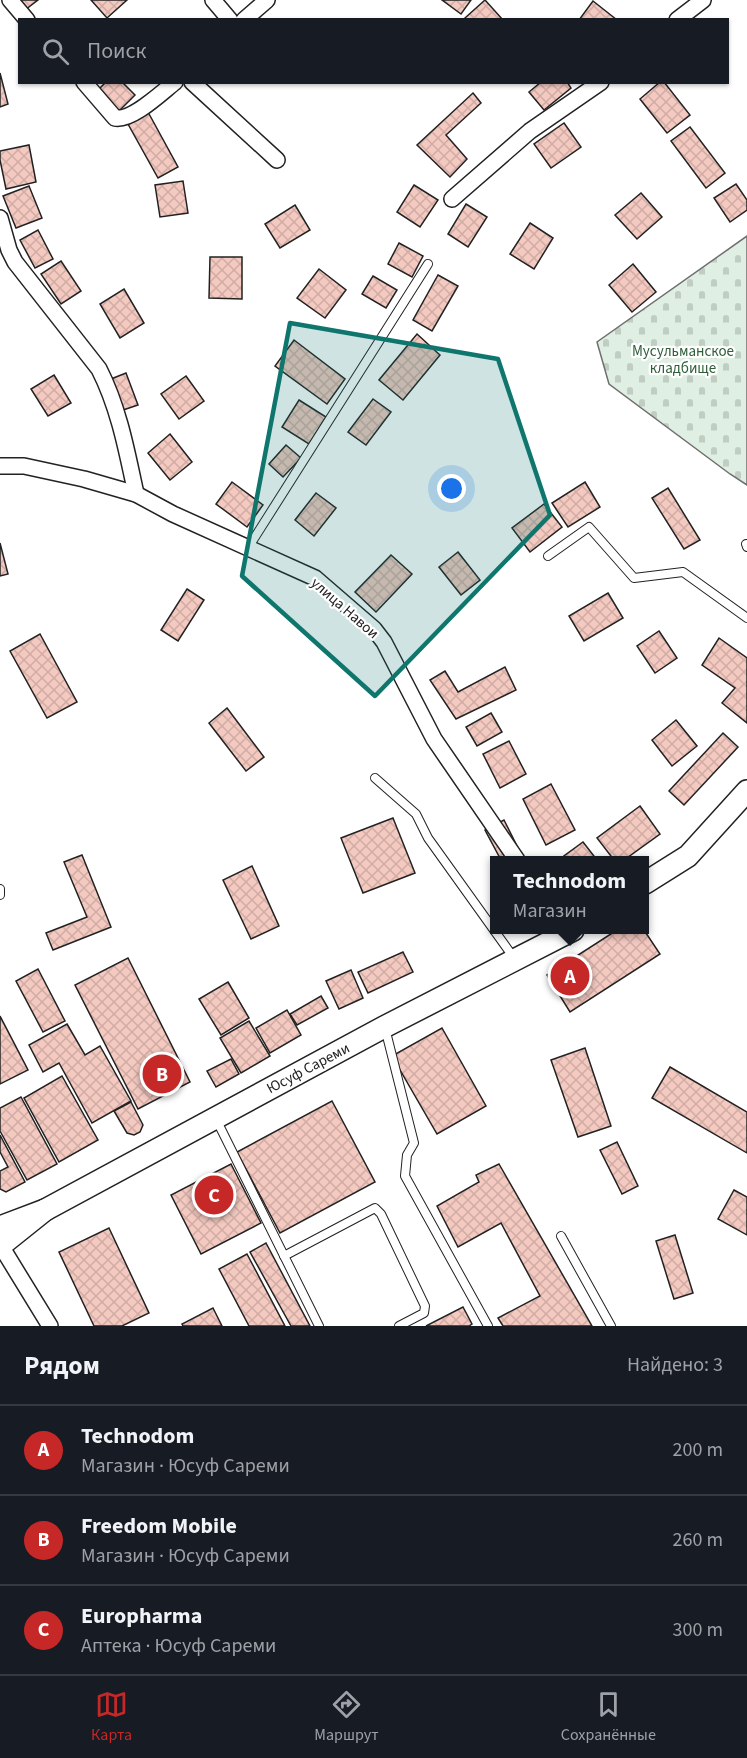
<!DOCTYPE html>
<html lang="ru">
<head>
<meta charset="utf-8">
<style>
  body { margin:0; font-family:"Source Sans 3",sans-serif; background:#20242c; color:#f1f3f6 }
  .you { position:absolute; left:452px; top:489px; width:21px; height:21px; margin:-15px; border:4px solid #fff; border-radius:50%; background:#1a73e8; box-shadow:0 0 0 9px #1a73e833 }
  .badge { display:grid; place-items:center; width:39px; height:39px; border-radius:50%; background:#c62828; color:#fff; font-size:20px; font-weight:700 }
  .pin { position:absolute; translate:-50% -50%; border:3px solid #fff; box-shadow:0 2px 6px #0006 }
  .popup { position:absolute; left:490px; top:856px; width:159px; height:78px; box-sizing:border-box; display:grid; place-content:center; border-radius:0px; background:#171b24; filter:drop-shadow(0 2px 4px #0005); font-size:20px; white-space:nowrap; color:#9ea1a6 }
  .popup b { font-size:22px; color:#f1f3f6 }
  .popup::after { content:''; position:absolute; left:50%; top:100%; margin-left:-12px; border:12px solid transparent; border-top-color:#171b24 }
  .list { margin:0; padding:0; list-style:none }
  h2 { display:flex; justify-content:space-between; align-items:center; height:78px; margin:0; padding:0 24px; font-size:26px }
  h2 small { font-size:20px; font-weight:400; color:#9ea1a6 }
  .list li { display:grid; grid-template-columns:39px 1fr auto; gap:18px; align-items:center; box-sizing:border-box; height:90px; padding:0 24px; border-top:2px solid #363941 }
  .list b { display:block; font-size:22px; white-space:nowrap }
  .list p { margin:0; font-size:20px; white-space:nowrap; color:#9ea1a6 }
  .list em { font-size:20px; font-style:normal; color:#9ea1a6 }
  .icon { flex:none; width:33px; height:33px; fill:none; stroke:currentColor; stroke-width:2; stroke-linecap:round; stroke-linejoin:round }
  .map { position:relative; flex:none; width:747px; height:1326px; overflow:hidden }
  .search { position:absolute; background:#171b24; box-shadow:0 2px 4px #0004; left:18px; right:18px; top:18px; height:66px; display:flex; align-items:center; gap:15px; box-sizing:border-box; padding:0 21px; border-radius:0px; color:#9ea1a6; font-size:22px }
  .sheet { height:348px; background:#171b24 }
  nav { display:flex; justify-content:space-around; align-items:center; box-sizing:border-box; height:84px; border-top:2px solid #363941; background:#171b24; font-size:16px; color:#9ea1a6 }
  nav a { display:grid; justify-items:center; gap:3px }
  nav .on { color:#c62828 }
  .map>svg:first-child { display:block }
</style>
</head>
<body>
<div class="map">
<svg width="747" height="1326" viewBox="0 0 747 1326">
  <defs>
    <pattern id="cemetery-stones" width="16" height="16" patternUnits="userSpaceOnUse" patternTransform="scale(1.5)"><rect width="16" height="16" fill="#e0efe3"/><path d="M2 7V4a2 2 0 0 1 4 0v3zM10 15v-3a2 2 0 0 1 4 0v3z" fill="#c0cdc2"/></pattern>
    <pattern id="building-cross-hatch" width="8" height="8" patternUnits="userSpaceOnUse" patternTransform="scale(1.5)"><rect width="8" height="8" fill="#f3c9c0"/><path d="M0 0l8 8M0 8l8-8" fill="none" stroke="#d0aca5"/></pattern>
  </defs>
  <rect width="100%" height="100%" fill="#fff"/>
  <!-- cemetery -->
  <polygon fill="url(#cemetery-stones)" stroke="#6f6f6f" stroke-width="1.5" points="747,236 747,485 730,474 609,384 597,342"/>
  <!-- building -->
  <g fill="url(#building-cross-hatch)" stroke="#222" stroke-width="1.5">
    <polygon points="18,0 38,0 25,10"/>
    <polygon points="91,0 127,0 107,18"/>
    <polygon points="442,0 471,0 461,14"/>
    <polygon points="485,0 503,20 467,20 465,18"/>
    <polygon points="593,1 617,20 579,20"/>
    <polygon points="0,73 8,104 0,107"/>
    <polygon points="106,82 122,82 135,95 118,112 97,91"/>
    <polygon points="541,82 567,82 571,88 544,110 529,92"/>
    <polygon points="660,82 664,82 690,115 667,133 640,99"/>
    <polygon points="473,93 481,103 446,135 467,159 450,177 417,145"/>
    <polygon points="148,112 178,167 158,178 128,124"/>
    <polygon points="564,123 581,147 551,168 534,144"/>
    <polygon points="690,127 725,173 706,188 671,141"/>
    <polygon points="29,145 36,182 6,189 0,160 0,151"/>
    <polygon points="183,181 188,213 160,217 155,185"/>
    <polygon points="736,184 747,200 747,210 730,222 714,198"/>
    <polygon points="414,185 438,200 420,227 397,212"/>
    <polygon points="29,186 42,218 16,228 3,196"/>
    <polygon points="641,193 662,217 637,239 615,215"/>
    <polygon points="466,204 487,217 468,247 448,234"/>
    <polygon points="295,205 310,230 280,248 265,224"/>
    <polygon points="530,223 553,238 534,269 510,254"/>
    <polygon points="38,230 53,259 35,268 20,240"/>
    <polygon points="399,243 423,256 412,277 388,264"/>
    <polygon points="210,257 242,257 242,299 209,298"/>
    <polygon points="61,261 81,291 61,304 41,274"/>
    <polygon points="633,264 656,292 632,312 609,285"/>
    <polygon points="319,269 346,290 325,318 297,298"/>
    <polygon points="438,275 458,286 432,331 413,320"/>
    <polygon points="373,276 397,290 386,308 362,294"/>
    <polygon points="124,289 144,323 120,338 100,304"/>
    <polygon points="417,334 440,355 403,400 379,380"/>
    <polygon points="294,340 345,379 327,404 275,366"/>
    <polygon points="126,373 138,405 123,410 111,379"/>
    <polygon points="54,375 71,403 48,416 31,389"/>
    <polygon points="186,376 204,401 179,419 161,394"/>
    <polygon points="373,399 391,412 366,445 348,432"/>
    <polygon points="299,400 326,417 309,444 282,427"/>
    <polygon points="170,434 192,462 170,480 148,453"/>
    <polygon points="286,445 301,458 283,477 269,464"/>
    <polygon points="232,482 263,505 247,527 216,504"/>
    <polygon points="585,482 600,507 568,527 552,503"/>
    <polygon points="668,488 700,540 684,549 652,498"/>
    <polygon points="316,493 336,508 314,536 295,520"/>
    <polygon points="544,504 562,527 530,552 512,528"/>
    <polygon points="0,543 8,574 0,576"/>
    <polygon points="458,552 480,580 461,595 439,567"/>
    <polygon points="391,555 412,574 376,612 355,592"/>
    <polygon points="187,589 204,600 178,641 161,630"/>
    <polygon points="608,593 623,618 584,641 569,616"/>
    <polygon points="659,631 677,658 655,673 637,646"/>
    <polygon points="40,634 77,702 47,718 10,651"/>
    <polygon points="719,638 747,658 747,723 722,703 735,688 702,665"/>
    <polygon points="505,667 516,690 456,719 430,680 445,671 458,692"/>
    <polygon points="227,708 264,757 246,771 209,723"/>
    <polygon points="491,713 502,732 477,746 466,727"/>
    <polygon points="676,720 697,746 672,766 652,740"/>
    <polygon points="723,733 738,747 684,805 669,791"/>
    <polygon points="509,741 526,774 500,788 483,754"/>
    <polygon points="551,784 575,830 546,845 523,799"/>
    <polygon points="640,806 660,834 624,860 614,860 597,838"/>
    <polygon points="393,818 415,873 363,893 341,838"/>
    <polygon points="504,820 524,860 501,860 485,830"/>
    <polygon points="583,842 597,860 567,860 564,856"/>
    <polygon points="82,855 111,927 53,950 46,933 87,917 64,862"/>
    <polygon points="252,866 279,926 251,939 223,880"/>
    <polygon points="617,930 644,930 660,954 570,1012 547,975"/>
    <polygon points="403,952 413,972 368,993 358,972"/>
    <polygon points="128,958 190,1082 138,1109 75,985"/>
    <polygon points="38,969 65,1021 43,1032 16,981"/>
    <polygon points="351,970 363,998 339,1009 326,981"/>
    <polygon points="228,982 249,1018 221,1035 199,999"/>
    <polygon points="321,996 328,1008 297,1025 290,1014"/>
    <polygon points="287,1010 301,1035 270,1053 256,1028"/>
    <polygon points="0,1016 28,1070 0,1084"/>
    <polygon points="249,1021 270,1056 241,1073 220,1038"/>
    <polygon points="67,1024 85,1055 100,1046 131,1101 92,1123 59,1063 43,1072 29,1045"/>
    <polygon points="442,1028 486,1106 437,1134 392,1056"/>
    <polygon points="585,1048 611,1126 578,1137 551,1060"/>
    <polygon points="231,1059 239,1074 216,1087 207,1071"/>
    <polygon points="670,1067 747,1112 747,1153 652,1098"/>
    <polygon points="62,1076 98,1140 59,1162 24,1098"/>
    <polygon points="21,1097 57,1164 27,1180 0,1131 0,1108"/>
    <polygon points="332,1101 375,1182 280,1233 237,1152"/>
    <polygon points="131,1102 143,1125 140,1132 134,1135 127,1133 114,1111"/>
    <polygon points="0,1135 25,1182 6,1192 0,1189 0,1171 8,1167 0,1152"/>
    <polygon points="617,1142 638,1186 622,1194 600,1150"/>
    <polygon points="231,1164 261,1223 201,1254 171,1195"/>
    <polygon points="499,1164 592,1326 503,1326 498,1318 540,1296 501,1223 458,1247 437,1206 479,1182 476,1175"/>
    <polygon points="734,1190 747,1197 747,1235 718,1219"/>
    <polygon points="109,1228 149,1313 122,1326 94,1326 59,1252"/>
    <polygon points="675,1235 693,1293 674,1299 656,1241"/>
    <polygon points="266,1243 310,1326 291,1326 250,1252"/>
    <polygon points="247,1254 285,1326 249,1326 219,1269"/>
    <polygon points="463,1307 472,1324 469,1326 426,1326"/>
    <polygon points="213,1308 222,1326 183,1326 182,1324"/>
  </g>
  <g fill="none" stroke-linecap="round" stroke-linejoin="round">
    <defs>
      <g id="lane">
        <polyline points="746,544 747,547"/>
        <polyline points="248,548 428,264"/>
        <polyline points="548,556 589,527 634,578 683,572 747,618"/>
        <polyline points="375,778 416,814 428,838 514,958"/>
        <polyline points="0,889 0,895"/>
        <polyline points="385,1028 414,1143 407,1155 405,1176 488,1326"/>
        <polyline points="216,1119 319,1326"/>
        <polyline points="561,1236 611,1326"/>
        <polyline points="284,1256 375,1208 381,1214 425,1306 424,1313 399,1326"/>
      </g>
      <g id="street">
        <polyline points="10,0 27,20"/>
        <polyline points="213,0 230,20"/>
        <polyline points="244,20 267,0"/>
        <polyline points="677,20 703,0"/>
        <path d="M84 82 115 118C132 121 161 93 175 82"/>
        <polyline points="192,82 277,160"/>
        <polyline points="452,199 530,131 601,82"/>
        <path d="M0 218 9 250 15 262 99 369C119 408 127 452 136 494"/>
        <polyline points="0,466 24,466 84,479 136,494 173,514 315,578 374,629 384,642 434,739 517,860"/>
        <polyline points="1,1246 50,1326"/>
      </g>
      <g id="secondary">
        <polyline points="645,883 688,856 747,791"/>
        <polyline points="45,1210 384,1027 573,930"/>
        <polyline points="0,1227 45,1210 0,1246"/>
      </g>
    </defs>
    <!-- lane casing -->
    <use href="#lane" stroke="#222" stroke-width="10"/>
    <!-- street casing -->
    <use href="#street" stroke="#222" stroke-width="18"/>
    <!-- secondary casing -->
    <use href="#secondary" stroke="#222" stroke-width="24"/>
    <!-- lane -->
    <use href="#lane" stroke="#fff" stroke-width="8"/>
    <!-- street -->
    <use href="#street" stroke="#fff" stroke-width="15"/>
    <!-- secondary -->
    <use href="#secondary" stroke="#fff" stroke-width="21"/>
  </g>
  <!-- marked area -->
  <path fill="#0f766e" fill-opacity="0.2" stroke="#0f766e" stroke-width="4.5" stroke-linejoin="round" d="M290 323 498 359 550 515 375 696 242 576Z"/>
  <g text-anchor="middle" stroke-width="4.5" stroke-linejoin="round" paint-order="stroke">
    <!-- park labels -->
    <g font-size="15" fill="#2f5e38" stroke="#fff">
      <text x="683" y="356">Мусульманское<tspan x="683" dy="17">кладбище</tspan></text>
    </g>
    <!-- street labels -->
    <g font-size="15" fill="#222" stroke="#fff">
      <text transform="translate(345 608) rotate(41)" y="5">улица Навои</text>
      <text transform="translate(308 1068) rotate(-28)" y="5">Юсуф Сареми</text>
    </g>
  </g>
</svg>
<div class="you"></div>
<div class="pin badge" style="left:570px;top:976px">A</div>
<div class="popup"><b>Technodom</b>Магазин</div>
<div class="pin badge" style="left:162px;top:1074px">B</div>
<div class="pin badge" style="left:214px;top:1195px">C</div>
<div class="search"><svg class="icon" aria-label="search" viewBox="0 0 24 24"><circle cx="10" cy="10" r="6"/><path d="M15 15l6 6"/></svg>Поиск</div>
</div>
<section class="sheet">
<h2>Рядом<small>Найдено: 3</small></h2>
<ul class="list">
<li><span class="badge">A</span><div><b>Technodom</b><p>Магазин · Юсуф Сареми</p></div><em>200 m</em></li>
<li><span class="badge">B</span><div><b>Freedom Mobile</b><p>Магазин · Юсуф Сареми</p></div><em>260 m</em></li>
<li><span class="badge">C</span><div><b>Europharma</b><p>Аптека · Юсуф Сареми</p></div><em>300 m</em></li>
</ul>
</section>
<nav>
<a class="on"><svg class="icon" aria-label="map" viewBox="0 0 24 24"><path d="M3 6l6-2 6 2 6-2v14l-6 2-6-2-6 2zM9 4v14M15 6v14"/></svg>Карта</a>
<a><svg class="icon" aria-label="directions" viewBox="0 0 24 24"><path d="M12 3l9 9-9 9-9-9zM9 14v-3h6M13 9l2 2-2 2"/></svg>Маршрут</a>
<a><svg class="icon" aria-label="saved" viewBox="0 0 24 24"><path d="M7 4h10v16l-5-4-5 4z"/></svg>Сохранённые</a>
</nav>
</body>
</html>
